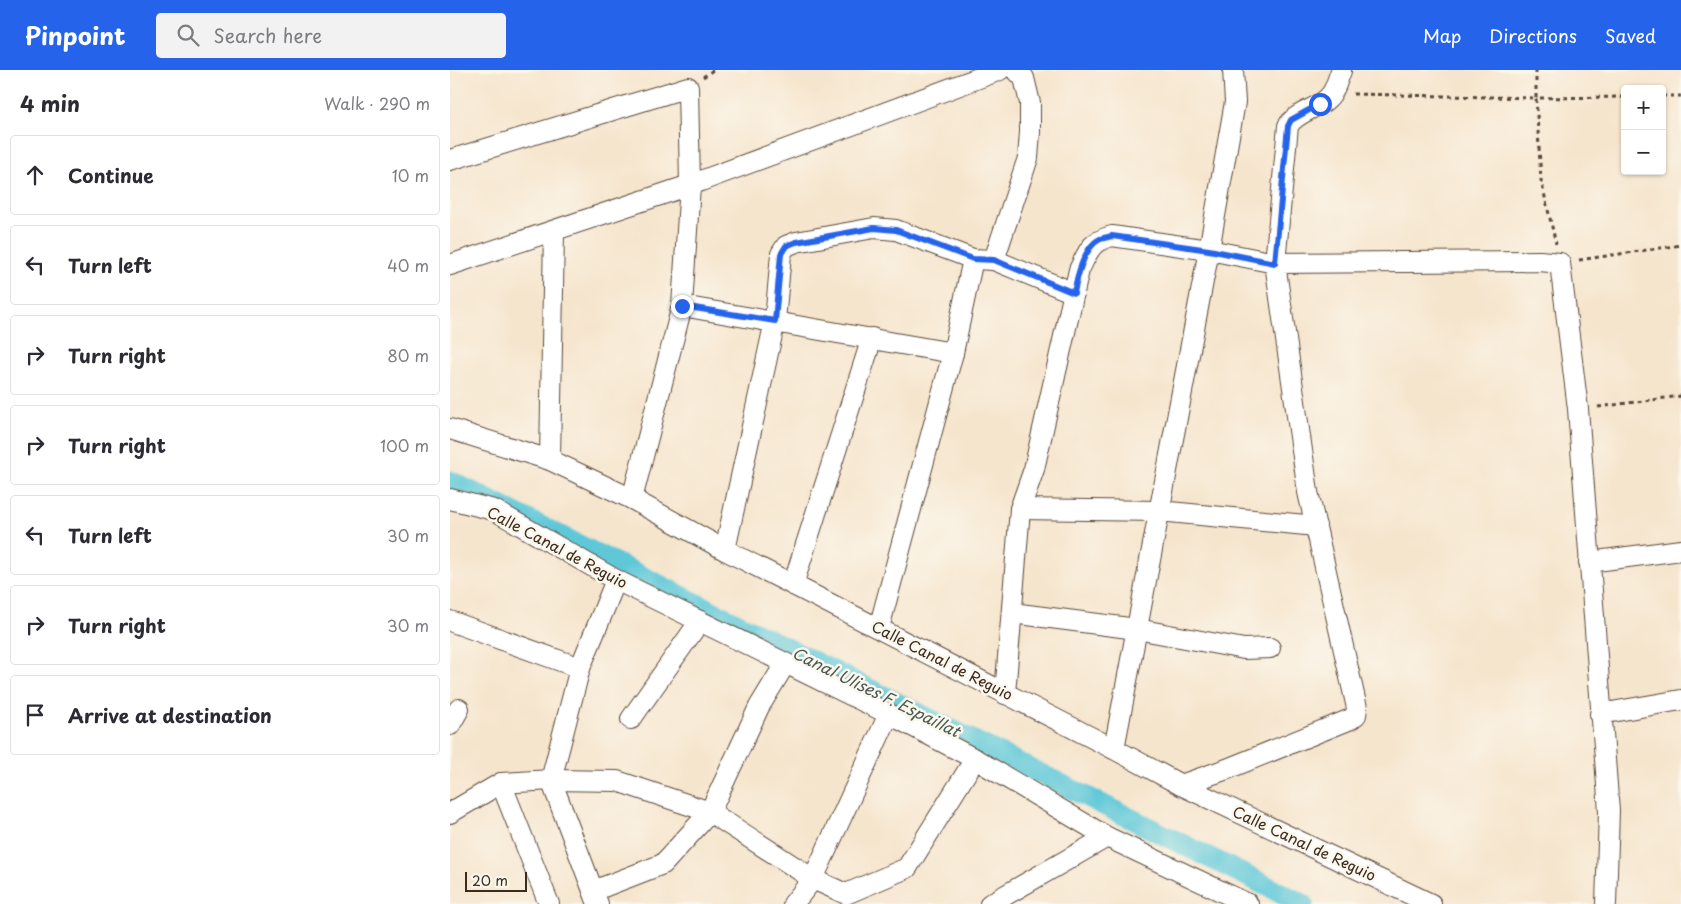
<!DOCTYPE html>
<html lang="en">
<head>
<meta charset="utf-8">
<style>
  body { margin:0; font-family:"Playpen Sans",sans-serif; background:#f2f2f3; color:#2b2b33 }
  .controls { position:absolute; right:15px; top:15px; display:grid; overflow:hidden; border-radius:5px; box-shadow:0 1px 4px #0004 }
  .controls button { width:45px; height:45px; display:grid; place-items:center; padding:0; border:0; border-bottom:1px solid #e1e1e2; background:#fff; color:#2b2b33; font:25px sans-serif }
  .scale { position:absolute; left:15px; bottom:12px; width:62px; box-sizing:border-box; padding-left:5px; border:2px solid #3b2a1e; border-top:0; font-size:14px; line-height:18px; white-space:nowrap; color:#3b2a1e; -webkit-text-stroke:4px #fbf7ec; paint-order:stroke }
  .stop { position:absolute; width:15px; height:15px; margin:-11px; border:4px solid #2563eb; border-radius:50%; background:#fff }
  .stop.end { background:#2563eb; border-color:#fff; box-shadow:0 1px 5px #0008 }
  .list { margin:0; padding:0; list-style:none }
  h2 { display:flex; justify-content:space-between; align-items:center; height:65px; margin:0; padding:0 20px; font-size:21px }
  h2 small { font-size:16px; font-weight:400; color:#7c7c81 }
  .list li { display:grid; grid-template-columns:32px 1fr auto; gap:15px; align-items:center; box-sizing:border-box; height:80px; margin:0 10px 10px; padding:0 10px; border:1px solid #e1e1e2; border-radius:5px }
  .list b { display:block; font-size:19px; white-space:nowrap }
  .list em { font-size:16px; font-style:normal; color:#7c7c81 }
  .icon { flex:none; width:28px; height:28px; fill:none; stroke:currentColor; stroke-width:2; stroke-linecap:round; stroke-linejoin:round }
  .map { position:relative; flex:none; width:1231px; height:834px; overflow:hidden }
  header { display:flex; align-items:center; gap:30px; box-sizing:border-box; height:70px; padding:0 25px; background:#2563eb; color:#fff }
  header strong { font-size:24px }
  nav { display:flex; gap:28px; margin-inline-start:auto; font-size:18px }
  .search { width:350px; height:45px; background:#f2f2f3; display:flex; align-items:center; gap:12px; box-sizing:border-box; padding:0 18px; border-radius:5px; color:#7c7c81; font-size:19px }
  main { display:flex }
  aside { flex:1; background:#fff }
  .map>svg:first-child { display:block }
</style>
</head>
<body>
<header>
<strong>Pinpoint</strong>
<div class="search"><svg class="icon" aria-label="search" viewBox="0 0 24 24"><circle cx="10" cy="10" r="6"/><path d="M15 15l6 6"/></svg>Search here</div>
<nav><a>Map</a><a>Directions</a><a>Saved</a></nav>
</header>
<main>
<aside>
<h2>4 min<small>Walk · 290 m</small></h2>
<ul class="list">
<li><svg class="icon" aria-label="ahead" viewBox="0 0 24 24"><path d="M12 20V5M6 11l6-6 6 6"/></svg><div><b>Continue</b></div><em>10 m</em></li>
<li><svg class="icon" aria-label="left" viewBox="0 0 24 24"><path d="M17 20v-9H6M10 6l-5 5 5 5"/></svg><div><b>Turn left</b></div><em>40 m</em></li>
<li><svg class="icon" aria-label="right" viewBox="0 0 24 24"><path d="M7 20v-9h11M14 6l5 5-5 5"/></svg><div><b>Turn right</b></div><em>80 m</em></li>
<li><svg class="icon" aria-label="right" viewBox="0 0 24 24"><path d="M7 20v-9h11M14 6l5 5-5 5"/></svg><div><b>Turn right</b></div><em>100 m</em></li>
<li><svg class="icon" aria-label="left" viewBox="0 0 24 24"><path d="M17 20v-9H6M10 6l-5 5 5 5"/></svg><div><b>Turn left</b></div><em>30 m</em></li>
<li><svg class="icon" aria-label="right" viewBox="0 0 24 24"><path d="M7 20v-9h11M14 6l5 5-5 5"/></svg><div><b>Turn right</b></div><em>30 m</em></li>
<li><svg class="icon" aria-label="arrive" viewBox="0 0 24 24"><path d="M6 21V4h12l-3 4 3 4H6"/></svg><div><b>Arrive at destination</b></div></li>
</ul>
</aside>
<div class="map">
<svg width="1231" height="834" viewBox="0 0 1231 834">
  <rect width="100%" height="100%" fill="#fbf7ec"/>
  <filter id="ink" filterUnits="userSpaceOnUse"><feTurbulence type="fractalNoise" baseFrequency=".02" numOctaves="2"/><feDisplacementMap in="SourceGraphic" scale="10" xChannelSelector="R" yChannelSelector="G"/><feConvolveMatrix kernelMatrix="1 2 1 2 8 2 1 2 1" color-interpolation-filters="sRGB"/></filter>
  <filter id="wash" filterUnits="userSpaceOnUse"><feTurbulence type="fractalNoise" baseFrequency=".0096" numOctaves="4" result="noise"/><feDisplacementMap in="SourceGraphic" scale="20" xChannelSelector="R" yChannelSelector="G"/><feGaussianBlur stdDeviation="1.12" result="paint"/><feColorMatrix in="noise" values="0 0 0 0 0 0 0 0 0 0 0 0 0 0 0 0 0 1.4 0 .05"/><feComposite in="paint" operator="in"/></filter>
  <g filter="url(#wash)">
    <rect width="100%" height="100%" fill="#f6e5cd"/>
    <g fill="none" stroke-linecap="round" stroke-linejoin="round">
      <!-- canal -->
      <polyline stroke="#5ec8d8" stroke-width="21" points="0,411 853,834"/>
    </g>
  </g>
  <g filter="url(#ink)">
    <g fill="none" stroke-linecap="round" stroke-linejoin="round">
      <defs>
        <g id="street">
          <polyline points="0,90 238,17 240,115 232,236 182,429"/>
          <polyline points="544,190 578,88 580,62 580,33 574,8 566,0"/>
          <polyline points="0,195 240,115 550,0"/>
          <polyline points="232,236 503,283"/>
          <polyline points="0,359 100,390 182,429 275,480 664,679 731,715 981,834"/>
          <polyline points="100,390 104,161"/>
          <polyline points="0,429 44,440 166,510 439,644 525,689 657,767 798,834"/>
          <polyline points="570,439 709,441 866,456"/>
          <polyline points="275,480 325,251 331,184 336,176 346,172 424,158 446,160 523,189 544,190 624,223"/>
          <polyline points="1139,492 1231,480"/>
          <polyline points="343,515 422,268"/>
          <polyline points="562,543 687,559 794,579 820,578"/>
          <polyline points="0,551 130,598"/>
          <polyline points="429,558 503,283 523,189"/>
          <path d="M555 624 570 439 584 399 629 200C639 180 640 172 662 166L759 180 825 193 838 56C847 40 872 39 882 23 886 17 888 8 891 1"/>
          <polyline points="1150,644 1231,630"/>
          <polyline points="181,649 250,551"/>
          <polyline points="0,655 9,639"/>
          <polyline points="664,679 759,180 785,32 783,0"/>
          <polyline points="51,713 99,834"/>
          <polyline points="731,715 777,699 901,649 906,645 907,638 858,422 825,193 1090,191 1110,193 1128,339 1159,741 1156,834"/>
          <polyline points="0,743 51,713 101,710 167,711 260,742 363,809 396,824 457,798 525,689"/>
          <polyline points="143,821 213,794 260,742 309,637 335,594"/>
          <polyline points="148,834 101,710 130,598 166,510"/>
          <polyline points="343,834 363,809 439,644"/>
          <polyline points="540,834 657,767"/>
        </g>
      </defs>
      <!-- street casing -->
      <use href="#street" stroke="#574638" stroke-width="22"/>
      <!-- path -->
      <g stroke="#574638" stroke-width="3" stroke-dasharray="4 4" stroke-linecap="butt">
        <polyline points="1086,0 1086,28 1175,27"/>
        <polyline points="253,7 263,0"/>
        <polyline points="903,24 1086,28 1091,110 1106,174"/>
        <polyline points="1212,26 1231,26"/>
        <polyline points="1129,190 1231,175"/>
        <polyline points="1148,337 1231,326"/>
      </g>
      <!-- street -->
      <use href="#street" stroke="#fff" stroke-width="20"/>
    </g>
  </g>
  <g fill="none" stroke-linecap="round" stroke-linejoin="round" filter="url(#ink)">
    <!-- route -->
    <path stroke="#2563eb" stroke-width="6" d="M232 236 325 251 331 184 336 176 346 172 424 158 446 160 523 189 544 190 624 223C627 207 634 177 650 169 654 168 658 167 662 166L759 180 825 193 838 56 841 50 870 34"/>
  </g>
  <g text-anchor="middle" stroke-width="5" stroke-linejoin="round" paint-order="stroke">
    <!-- street labels -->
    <g font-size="15" fill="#3b2a1e" stroke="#fbf7ec">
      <text transform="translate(107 478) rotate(28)" y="5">Calle Canal de Reguio</text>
      <text transform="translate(492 591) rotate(27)" y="5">Calle Canal de Reguio</text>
      <text transform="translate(854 774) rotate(25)" y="5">Calle Canal de Reguio</text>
    </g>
    <!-- water labels -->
    <g font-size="16" font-style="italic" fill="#465956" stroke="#fbf7ec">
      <text transform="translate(426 622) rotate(26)" y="6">Canal Ulises F. Espaillat</text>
    </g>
  </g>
</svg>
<div class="controls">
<button>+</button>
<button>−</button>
</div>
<div class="scale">20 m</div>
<div class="stop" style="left:870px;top:34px"></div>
<div class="stop end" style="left:232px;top:236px"></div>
</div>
</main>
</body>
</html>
